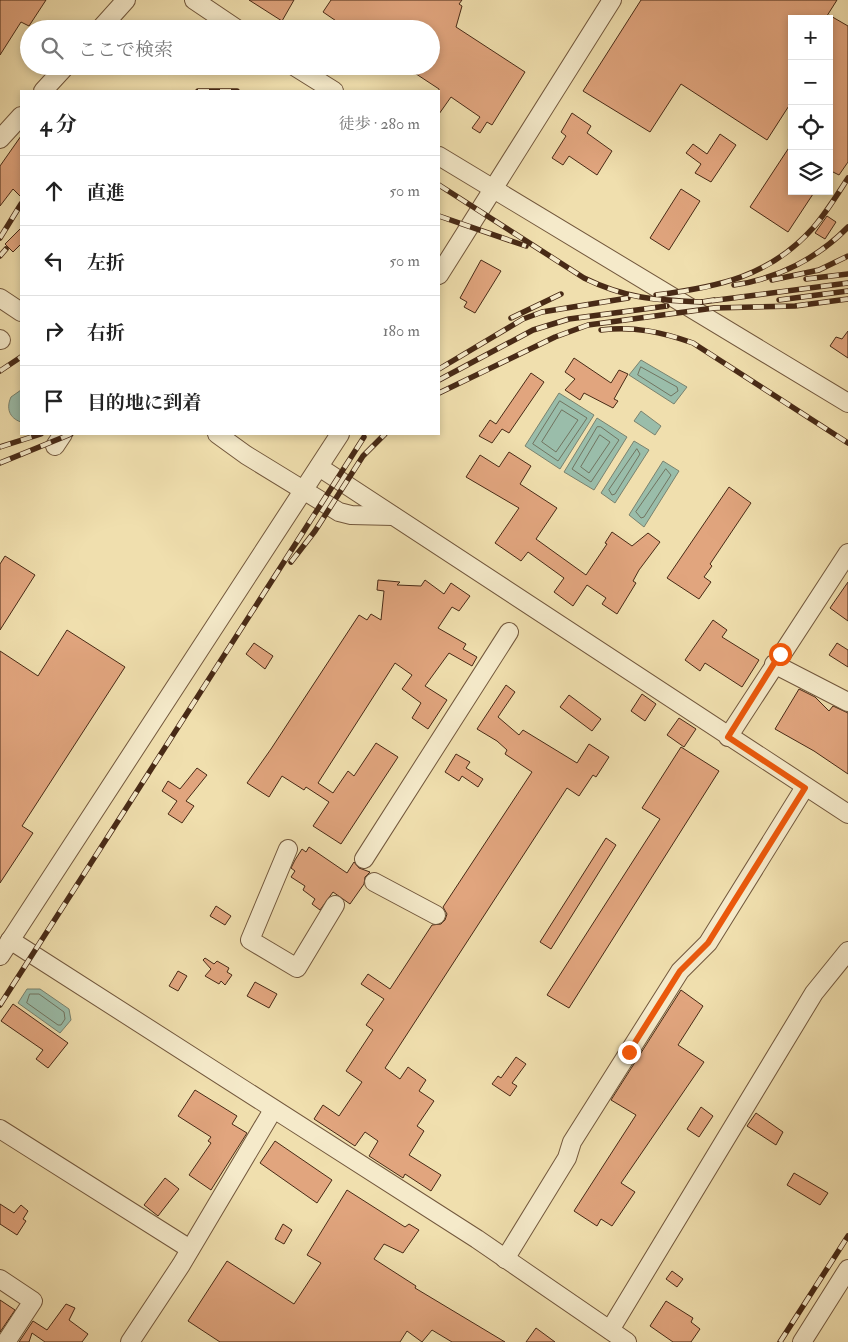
<!DOCTYPE html>
<html lang="ja">
<head>
<meta charset="utf-8">
<style>
  body { margin:0; font-family:"IM FELL Double Pica","Noto Serif JP",serif; background:#f6f6f6; color:#222 }
  .controls { position:absolute; right:15px; top:15px; display:grid; overflow:hidden; border-radius:0px; box-shadow:0 2px 8px #0003 }
  .controls button { width:45px; height:45px; display:grid; place-items:center; padding:0; border:0; border-bottom:1px solid #e0e0e0; background:#fff; color:#222; font:25px sans-serif }
  .stop { position:absolute; width:15px; height:15px; margin:-11px; border:4px solid #ea580c; border-radius:50%; background:#fff }
  .stop.end { background:#ea580c; border-color:#fff; box-shadow:0 1px 5px #0008 }
  .list { margin:0; padding:0; list-style:none }
  h2 { display:flex; justify-content:space-between; align-items:center; height:65px; margin:0; padding:0 20px; font-size:21px }
  h2 small { font-size:16px; font-weight:400; color:#767676 }
  .list li { display:grid; grid-template-columns:32px 1fr auto; gap:15px; align-items:center; box-sizing:border-box; height:70px; padding:0 20px; border-top:1px solid #e0e0e0 }
  .list b { display:block; font-size:19px; white-space:nowrap }
  .list em { font-size:16px; font-style:normal; color:#767676 }
  .icon { flex:none; width:28px; height:28px; fill:none; stroke:currentColor; stroke-width:2; stroke-linecap:round; stroke-linejoin:round }
  .map { position:relative; flex:none; width:848px; height:1342px; overflow:hidden }
  .search { position:absolute; background:#fff; box-shadow:0 2px 8px #0003; left:20px; top:20px; width:420px; height:55px; display:flex; align-items:center; gap:12px; box-sizing:border-box; padding:0 18px; border-radius:28px; color:#767676; font-size:19px }
  .panel { position:absolute; background:#fff; box-shadow:0 2px 8px #0003; left:20px; top:90px; width:420px; height:345px; border-radius:0px }
  .map>svg:first-child { display:block }
</style>
</head>
<body>
<div class="map">
<svg width="848" height="1342" viewBox="0 0 848 1342">
  <rect width="100%" height="100%" fill="#f0dfae"/>
  <filter id="stains"><feTurbulence type="fractalNoise" baseFrequency=".004" numOctaves="4"/><feColorMatrix values="0 0 0 0 .2 0 0 0 0 .09 0 0 0 0 .02 0 0 0 .5 -.17"/></filter>
  <radialGradient id="worn" r=".72"><stop offset=".6" stop-color="#630" stop-opacity="0"/><stop offset="1" stop-color="#630" stop-opacity=".3"/></radialGradient>
  <!-- water -->
  <g fill="#9abdaa" stroke="#79826f">
    <polygon points="641,360 687,387 674,404 629,375"/>
    <path d="M21 390V422C9 418 6 408 11 397Z"/>
    <polygon points="559,393 594,415 560,469 525,446"/>
    <polygon points="641,411 661,426 655,435 634,421"/>
    <polygon points="597,418 627,437 594,490 564,472"/>
    <polygon points="634,441 649,450 615,503 601,493"/>
    <polygon points="663,461 679,471 644,527 629,515"/>
    <polygon points="27,989 40,989 69,1009 71,1020 60,1033 18,1003"/>
  </g>
  <g fill="none" stroke-linecap="round" stroke-linejoin="round">
    <!-- shore -->
    <g stroke="#717460" stroke-width="1">
      <polygon points="641,367 677,387 678,391 671,396 638,375"/>
      <polygon points="560,401 587,418 558,461 533,444"/>
      <polygon points="562,410 578,420 556,452 542,442"/>
      <polygon points="601,427 619,440 591,482 572,469 597,427"/>
      <polygon points="600,435 610,442 589,473 581,467"/>
      <polygon points="637,449 640,454 615,494 612,495 609,490"/>
      <polygon points="666,469 671,475 644,517 641,518 636,512"/>
      <polygon points="30,994 39,994 64,1012 65,1019 61,1025 58,1025 27,1003"/>
    </g>
  </g>
  <!-- building -->
  <g fill="#e1a57e" stroke="#482a16">
    <polygon points="0,0 46,0 29,26 21,22 0,55"/>
    <polygon points="249,0 294,0 282,21"/>
    <polygon points="331,0 462,0 459,4 462,6 456,27 525,72 492,125 487,122 480,133 472,128 480,117 451,97 439,114 439,89 404,66 431,66 431,29 348,29 323,12"/>
    <polygon points="641,0 837,0 825,19 792,19 792,101 767,140 681,84 650,132 583,91"/>
    <polygon points="829,15 848,26 848,162 839,175 829,170"/>
    <polygon points="572,113 591,126 587,133 612,151 597,175 569,156 563,165 552,158 566,136 561,132"/>
    <polygon points="720,134 736,145 711,182 695,173 701,164 686,153 693,144 707,154"/>
    <polygon points="21,136 21,197 13,189 0,206 0,166"/>
    <polygon points="792,143 792,191 815,191 788,232 750,207"/>
    <polygon points="681,189 700,201 669,250 650,238"/>
    <polygon points="827,216 836,222 825,239 815,233"/>
    <polygon points="21,228 21,244 13,252 5,244"/>
    <polygon points="481,260 501,271 475,313 464,307 467,302 460,298"/>
    <polygon points="848,331 848,358 830,346 836,337 842,339"/>
    <polygon points="574,358 611,383 619,370 628,374 614,399 618,401 613,408 584,393 580,400 565,390 575,379 565,372"/>
    <polygon points="531,373 544,382 509,433 502,429 492,443 479,436 490,420 496,424"/>
    <polygon points="509,452 531,466 520,484 557,508 536,539 586,575 607,544 605,543 612,532 632,546 648,533 660,542 639,570 633,581 636,583 617,614 602,604 606,598 587,585 573,606 554,592 564,578 528,552 521,561 495,543 519,508 466,477 480,455 499,467"/>
    <polygon points="729,487 751,503 710,564 712,566 704,577 711,582 699,599 667,578"/>
    <polygon points="5,556 35,575 0,630 0,564"/>
    <polygon points="378,580 400,582 397,585 421,586 425,580 444,594 451,583 470,596 459,611 452,607 438,628 466,644 463,649 477,657 472,666 449,653 425,686 447,700 428,729 412,718 421,703 402,689 412,675 395,663 318,783 333,793 348,771 354,776 376,743 398,757 341,844 313,826 329,802 306,787 304,790 282,776 269,797 247,783 271,749 359,615 367,620 371,614 381,620 384,591 377,590"/>
    <polygon points="848,582 848,621 830,608"/>
    <polygon points="713,620 727,630 722,637 759,660 742,687 705,663 700,671 685,660"/>
    <polygon points="67,630 125,667 22,826 33,833 0,883 0,651 38,676"/>
    <polygon points="254,643 273,656 265,669 246,654"/>
    <polygon points="837,643 848,650 848,667 829,655"/>
    <polygon points="506,685 515,692 498,717 519,735 523,730 577,763 589,744 609,757 596,777 593,775 579,796 567,788 385,1068 400,1079 408,1067 426,1080 419,1091 434,1101 417,1126 424,1131 409,1155 441,1175 431,1191 405,1174 403,1178 369,1156 378,1141 365,1132 355,1146 314,1119 323,1105 339,1116 362,1082 346,1071 373,1030 366,1025 384,999 361,984 368,974 390,989 432,925 441,924 445,920 447,914 443,907 532,772 505,754 507,750 497,741 477,729"/>
    <polygon points="799,689 815,697 829,711 833,706 848,713 848,774 814,751 775,729"/>
    <polygon points="642,694 656,704 645,721 631,711"/>
    <polygon points="569,695 601,719 592,731 560,707"/>
    <polygon points="679,718 696,729 684,747 667,735"/>
    <polygon points="681,747 719,771 569,1008 547,995 660,819 642,808"/>
    <polygon points="456,754 470,762 466,768 483,779 478,787 462,776 459,781 445,772"/>
    <polygon points="197,768 207,775 186,801 194,806 182,823 168,814 177,801 162,791 168,781 180,789"/>
    <polygon points="606,838 616,845 551,949 540,942"/>
    <polygon points="309,847 347,873 354,862 359,868 370,872 365,877 364,884 350,904 333,892 320,910 312,904 315,899 303,890 305,886 291,877 295,871 291,868 295,860 302,849 306,852"/>
    <polygon points="216,906 231,916 225,925 210,916"/>
    <polygon points="205,958 214,964 217,961 229,968 227,972 232,975 225,985 221,981 219,984 205,976 211,969 203,960"/>
    <polygon points="178,971 187,976 178,991 169,986"/>
    <polygon points="255,982 277,994 269,1008 247,996"/>
    <polygon points="681,990 703,1006 678,1045 704,1062 621,1183 635,1192 612,1226 601,1219 597,1226 574,1211 636,1115 611,1100"/>
    <polygon points="13,1004 68,1043 48,1068 36,1059 43,1050 1,1021"/>
    <polygon points="516,1057 526,1064 512,1083 517,1086 510,1096 492,1084 498,1076 501,1078"/>
    <polygon points="195,1090 237,1116 232,1124 247,1133 211,1190 189,1175 211,1143 208,1141 211,1137 178,1116"/>
    <polygon points="701,1107 713,1116 699,1137 687,1129"/>
    <polygon points="756,1113 783,1132 776,1145 747,1126"/>
    <polygon points="275,1141 332,1180 317,1203 260,1163"/>
    <polygon points="794,1173 828,1193 820,1205 787,1185"/>
    <polygon points="165,1178 179,1189 158,1216 144,1205"/>
    <polygon points="347,1190 405,1227 409,1224 419,1230 403,1253 384,1244 374,1259 416,1286 415,1288 505,1342 452,1342 432,1330 422,1342 407,1331 400,1342 220,1342 188,1321 227,1261 294,1304 321,1263 307,1255"/>
    <polygon points="0,1204 14,1213 21,1205 28,1211 23,1219 26,1221 17,1235 0,1224"/>
    <polygon points="283,1224 292,1230 284,1244 275,1239"/>
    <polygon points="672,1271 683,1279 677,1287 666,1279"/>
    <polygon points="0,1300 15,1310 0,1332"/>
    <polygon points="666,1301 693,1318 691,1322 700,1329 691,1342 673,1342 650,1326"/>
    <polygon points="66,1304 75,1308 69,1320 88,1334 82,1342 45,1342 32,1333 29,1342 19,1342 33,1321 47,1330"/>
    <polygon points="536,1328 555,1342 526,1342"/>
  </g>
  <g fill="none" stroke-linecap="round" stroke-linejoin="round">
    <defs>
      <g id="minor">
        <polyline points="194,0 237,29"/>
        <polyline points="100,29 126,0"/>
        <polyline points="294,66 334,91"/>
        <polyline points="43,91 66,66"/>
        <polyline points="0,139 21,116"/>
        <polyline points="439,156 848,403"/>
        <polyline points="439,275 612,0"/>
        <polyline points="0,298 21,312"/>
        <polyline points="0,339 1,340"/>
        <polyline points="217,434 246,455 339,512 351,515 393,516"/>
        <polyline points="55,446 63,434"/>
        <polyline points="319,467 848,814"/>
        <polyline points="774,664 848,702"/>
        <polyline points="728,737 848,553"/>
        <polyline points="288,849 250,940 297,968 335,905"/>
        <polyline points="364,859 509,632"/>
        <polyline points="374,882 436,915"/>
        <polyline points="10,940 477,1239 627,1342"/>
        <polyline points="0,956 340,434"/>
        <polyline points="0,1129 190,1249"/>
        <polyline points="505,1259 567,1158 572,1142 680,971 708,943 805,787"/>
        <polyline points="0,1279 33,1301 6,1342"/>
        <polyline points="610,1330 814,993 848,951"/>
        <polyline points="130,1342 181,1265 273,1110"/>
        <polyline points="802,1342 848,1269"/>
      </g>
    </defs>
    <!-- minor casing -->
    <use href="#minor" stroke="#72573c" stroke-width="20"/>
    <!-- minor -->
    <use href="#minor" stroke="#f5eaca" stroke-width="18"/>
    <defs>
      <g id="rail">
        <polyline points="198,91 237,91"/>
        <path d="M439 185 584 278C627 299 655 300 702 302"/>
        <polyline points="439,216 526,246"/>
        <polyline points="0,238 21,204"/>
        <polyline points="0,256 6,249"/>
        <polyline points="806,279 848,274"/>
        <polyline points="772,280 819,270 848,256"/>
        <path d="M734 285C777 279 818 258 848 227"/>
        <path d="M656 295C718 287 769 277 813 228 826 213 837 195 848 178"/>
        <polyline points="714,300 702,302 848,283"/>
        <polyline points="779,300 848,291"/>
        <polyline points="511,318 561,294"/>
        <path d="M601 330C634 326 662 332 693 343L848 443"/>
        <polyline points="439,369 523,319 542,312 628,298"/>
        <polyline points="0,371 21,357"/>
        <polyline points="439,380 533,330 569,319 667,306"/>
        <polyline points="439,393 555,337 588,325 714,308 795,306 848,299"/>
        <polyline points="0,447 41,434"/>
        <polyline points="0,463 71,434"/>
        <polyline points="291,562 315,531 363,456 385,434"/>
        <polyline points="0,1005 364,437"/>
        <polyline points="780,1342 848,1236"/>
      </g>
    </defs>
    <!-- rail casing -->
    <use href="#rail" stroke="#482a16" stroke-width="5.5"/>
    <!-- rail -->
    <use href="#rail" stroke="#f5eaca" stroke-width="4" stroke-dasharray="11" stroke-linecap="butt"/>
  </g>
  <g fill="none" stroke-linecap="round" stroke-linejoin="round">
    <!-- route -->
    <polyline stroke="#ea580c" stroke-width="6" points="629,1052 680,971 708,943 805,788 728,737 780,654"/>
  </g>
  <rect width="100%" height="100%" filter="url(#stains)"/>
  <rect width="100%" height="100%" fill="url(#worn)"/>
</svg>
<div class="controls">
<button>+</button>
<button>−</button>
<button><svg class="icon" aria-label="locate" viewBox="0 0 24 24"><circle cx="12" cy="12" r="6"/><path d="M12 2v4M12 18v4M2 12h4M18 12h4"/></svg></button>
<button><svg class="icon" aria-label="layers" viewBox="0 0 24 24"><path d="M12 4l9 5-9 5-9-5zM3 14l9 5 9-5"/></svg></button>
</div>
<div class="stop" style="left:780px;top:654px"></div>
<div class="stop end" style="left:629px;top:1052px"></div>
<div class="search"><svg class="icon" aria-label="search" viewBox="0 0 24 24"><circle cx="10" cy="10" r="6"/><path d="M15 15l6 6"/></svg>ここで検索</div>
<section class="panel">
<h2>4 分<small>徒歩 · 280 m</small></h2>
<ul class="list">
<li><svg class="icon" aria-label="ahead" viewBox="0 0 24 24"><path d="M12 20V5M6 11l6-6 6 6"/></svg><div><b>直進</b></div><em>50 m</em></li>
<li><svg class="icon" aria-label="left" viewBox="0 0 24 24"><path d="M17 20v-9H6M10 6l-5 5 5 5"/></svg><div><b>左折</b></div><em>50 m</em></li>
<li><svg class="icon" aria-label="right" viewBox="0 0 24 24"><path d="M7 20v-9h11M14 6l5 5-5 5"/></svg><div><b>右折</b></div><em>180 m</em></li>
<li><svg class="icon" aria-label="arrive" viewBox="0 0 24 24"><path d="M6 21V4h12l-3 4 3 4H6"/></svg><div><b>目的地に到着</b></div></li>
</ul>
</section>
</div>
</body>
</html>
